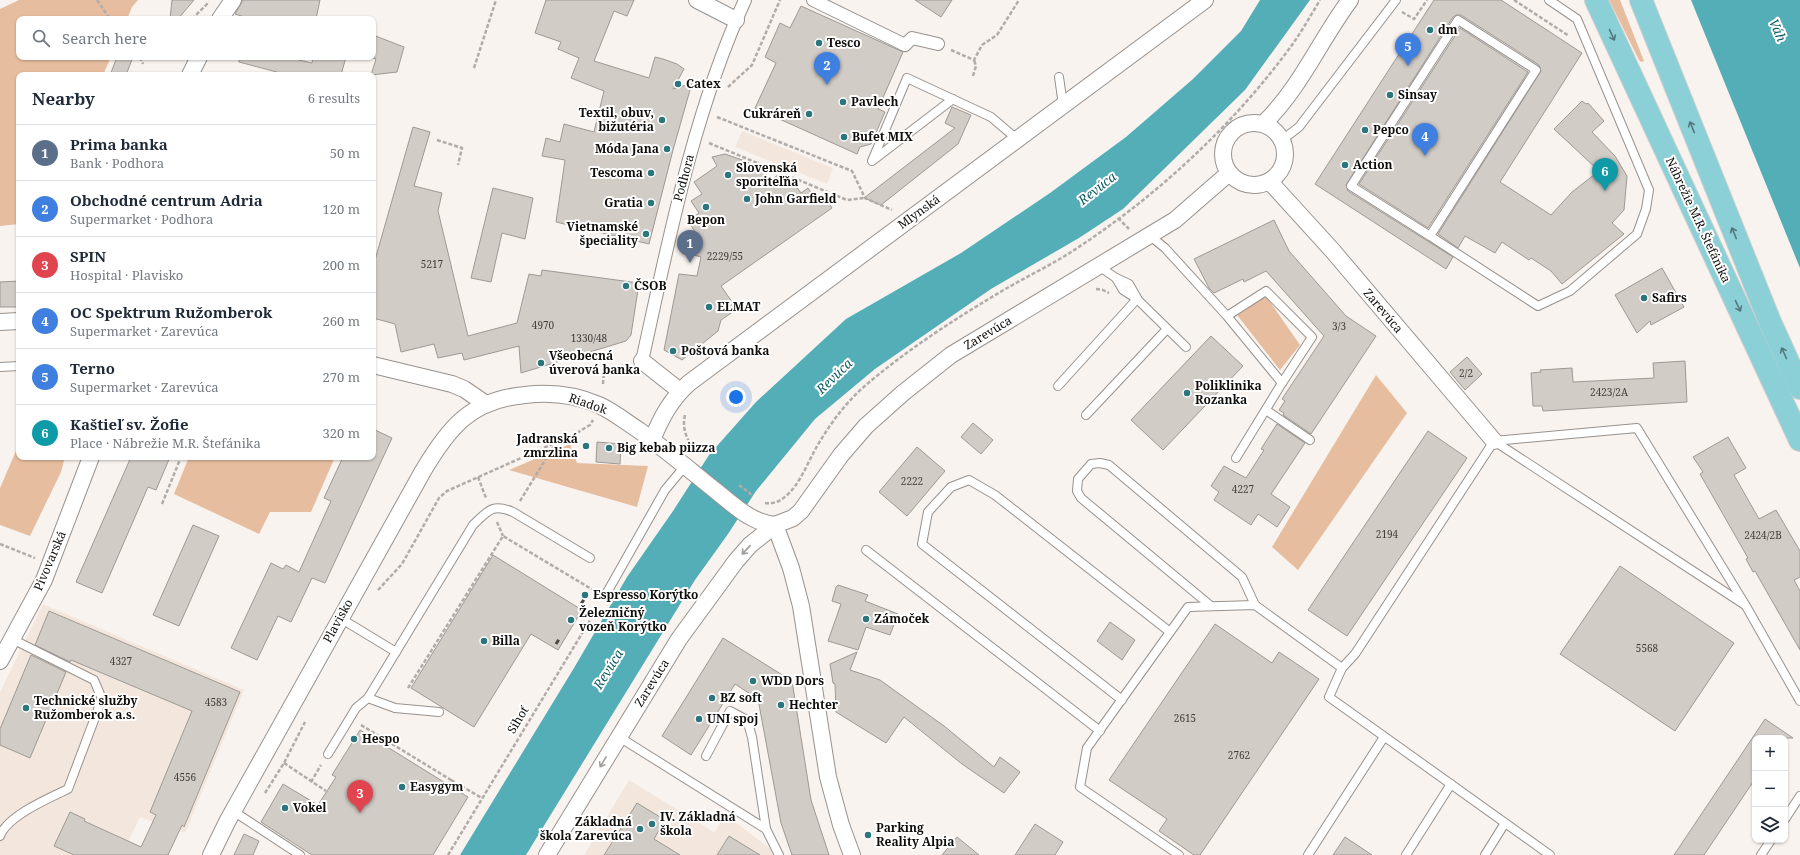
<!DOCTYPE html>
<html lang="en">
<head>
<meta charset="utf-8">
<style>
  body { margin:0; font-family:"Noto Serif",serif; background:#f6f6f7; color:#1f2937 }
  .controls { position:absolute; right:12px; bottom:12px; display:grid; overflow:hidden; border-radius:8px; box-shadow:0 1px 3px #0004 }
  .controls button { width:36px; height:36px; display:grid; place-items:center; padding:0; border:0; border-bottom:1px solid #e0e1e3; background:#fff; color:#1f2937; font:20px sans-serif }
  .you { position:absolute; left:736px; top:397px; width:14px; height:14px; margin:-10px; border:3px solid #fff; border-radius:50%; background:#1a73e8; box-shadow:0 0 0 6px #1a73e833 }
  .badge { display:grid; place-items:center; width:26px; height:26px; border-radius:50%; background:#2563eb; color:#fff; font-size:13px; font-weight:700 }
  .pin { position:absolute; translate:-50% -33px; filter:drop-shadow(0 1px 2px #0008) }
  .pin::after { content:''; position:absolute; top:21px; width:14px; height:12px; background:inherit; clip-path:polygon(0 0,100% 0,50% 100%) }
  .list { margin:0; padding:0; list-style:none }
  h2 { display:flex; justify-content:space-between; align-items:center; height:52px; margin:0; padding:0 16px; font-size:17px }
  h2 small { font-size:13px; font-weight:400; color:#747a83 }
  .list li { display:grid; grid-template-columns:26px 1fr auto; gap:12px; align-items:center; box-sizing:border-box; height:56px; padding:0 16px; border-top:1px solid #e0e1e3 }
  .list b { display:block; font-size:15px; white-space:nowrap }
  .list p { margin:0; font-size:13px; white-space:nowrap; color:#747a83 }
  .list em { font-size:13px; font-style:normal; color:#747a83 }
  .icon { flex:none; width:22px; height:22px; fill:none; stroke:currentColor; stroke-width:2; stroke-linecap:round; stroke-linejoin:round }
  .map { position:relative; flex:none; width:1800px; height:855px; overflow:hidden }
  .search { position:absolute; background:#fff; box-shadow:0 1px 3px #0004; left:16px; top:16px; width:360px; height:44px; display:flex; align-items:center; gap:10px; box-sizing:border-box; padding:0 14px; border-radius:8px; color:#747a83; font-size:15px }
  .panel { position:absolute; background:#fff; box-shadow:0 1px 3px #0004; left:16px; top:72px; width:360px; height:388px; border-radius:8px }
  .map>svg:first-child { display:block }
</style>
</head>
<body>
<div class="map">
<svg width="1800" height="855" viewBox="0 0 1800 855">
  <rect width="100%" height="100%" fill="#f9f3ef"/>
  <!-- built -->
  <g fill="#f3e7dd">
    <polygon points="742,131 833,168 827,184 735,147"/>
    <polygon points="43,604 244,690 185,833 140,817 122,855 0,855 0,692"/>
    <polygon points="629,780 714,832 726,815 772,850 773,855 584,855"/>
  </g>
  <!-- green -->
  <g fill="#e7bd9f">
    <polygon points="19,0 138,0 132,7 127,19 19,19 19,57 111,57 103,75 19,75 19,224 0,226 0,9"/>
    <polygon points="1609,0 1620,0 1644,61 1641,62 1639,60"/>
    <polygon points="1266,296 1300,345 1280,370 1237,315"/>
    <polygon points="1376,375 1407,413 1298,570 1272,547"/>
    <polygon points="19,444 19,457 65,457 61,472 30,536 0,525 0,488"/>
    <polygon points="570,444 577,463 648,466 637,507 509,470"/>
    <polygon points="189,457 335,457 311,512 270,512 259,534 174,494"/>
  </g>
  <!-- water -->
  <g fill="#53aeb7">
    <polygon points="1260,0 1310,0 1245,90 1123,209 1079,238 991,289 875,369 815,419 756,491 728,534 695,580 526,855 460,855 574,668 627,577 673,511 709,455 756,402 846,319 961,253 1050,193 1126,137 1193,79 1241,31"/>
    <polygon points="1691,0 1800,0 1800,268"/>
  </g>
  <!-- building -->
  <g fill="#d2ccc7" stroke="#9e9994">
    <polygon points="172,0 194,0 178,19 170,19"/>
    <polygon points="243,0 320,0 316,19 251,19 235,14"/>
    <polygon points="546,0 634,0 627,16 614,11 594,61 649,78 655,57 663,59 677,64 684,69 673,89 692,83 673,150 649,244 556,222 565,160 542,156 546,138 560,142 564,124 594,132 604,91 571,78 579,58 558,49 561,42 535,33"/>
    <polygon points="915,0 952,0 941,17"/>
    <polygon points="1434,0 1501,0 1582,53 1500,182 1551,215 1572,192 1599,171 1554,129 1582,101 1586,104 1588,103 1604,121 1592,132 1615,156 1627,176 1624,210 1612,223 1624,234 1562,284 1551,271 1531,258 1529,260 1502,242 1495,253 1465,236 1458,248 1438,234 1541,71 1539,65 1461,15 1456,15 1453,17 1346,185 1348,191 1453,257 1446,269 1315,184"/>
    <polygon points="801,6 903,52 878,109 885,112 871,144 860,147 857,154 755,108 776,63 765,57 780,23 790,28"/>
    <polygon points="1460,28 1528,72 1428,228 1359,184"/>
    <polygon points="373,35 404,47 397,72 371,75 376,59 373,58"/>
    <polygon points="117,57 133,57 126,75 110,75"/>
    <polygon points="239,57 286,57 312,63 313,57 346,57 341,75 288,75 239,62"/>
    <polygon points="952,107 971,115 958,144 881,205 864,198 955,128 945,123"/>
    <polygon points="413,127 430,132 414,186 442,193 438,211 468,336 517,323 529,274 541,276 542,270 639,283 631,335 626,341 521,373 519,346 464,360 462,353 438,358 434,344 401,352 395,324 373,318 373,267"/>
    <polygon points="725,154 748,162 756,173 762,169 771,180 778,175 786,186 793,182 801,193 808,188 816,200 823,195 832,208 721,286 737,309 721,320 718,331 682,360 664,350 679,274 697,276 701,257 694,255 684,241 696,233 688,221 699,213 691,201 702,194 694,182 717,166 712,157"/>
    <polygon points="493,188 533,198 525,239 502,233 491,282 471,278"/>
    <polygon points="1274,220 1289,251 1346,316 1376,336 1311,434 1283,415 1284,413 1279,410 1285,401 1282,399 1324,336 1266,271 1244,282 1243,279 1214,293 1209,288 1194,259"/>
    <polygon points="1662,268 1684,307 1651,325 1650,321 1637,333 1615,295"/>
    <polygon points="19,281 19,307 0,307 0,282"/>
    <polygon points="1211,336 1243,366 1163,450 1131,420"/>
    <polygon points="1467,357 1482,374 1465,390 1450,372"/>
    <polygon points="1685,361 1687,402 1543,411 1542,406 1533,406 1531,373 1541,372 1540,370 1572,368 1573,382 1654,378 1653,363"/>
    <polygon points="973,423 993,440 981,454 961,437"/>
    <polygon points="1277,424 1305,443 1271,494 1290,507 1277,527 1258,514 1251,525 1214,500 1219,492 1211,486 1224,466 1246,478 1264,450 1261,449"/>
    <polygon points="373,429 392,438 325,583 312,578 291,622 278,616 257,660 231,648 271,563 283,569 286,565 299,572 331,501 324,498 343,457 373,457"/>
    <polygon points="1428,431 1467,458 1347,636 1308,610"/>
    <polygon points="1728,437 1746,468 1734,475 1759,519 1776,510 1800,551 1800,577 1794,580 1800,591 1800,650 1755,571 1753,572 1746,559 1748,558 1700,474 1703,472 1693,457"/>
    <polygon points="597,442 621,444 620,464 596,462"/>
    <polygon points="917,447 945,471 907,516 879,492"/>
    <polygon points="131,457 170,457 156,490 148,487 102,593 76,582"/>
    <polygon points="193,525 219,536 179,626 153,615"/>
    <polygon points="493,555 582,610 558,650 531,634 474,727 411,688"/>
    <polygon points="1620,566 1734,643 1675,731 1560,654"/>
    <polygon points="838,585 868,595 865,601 898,614 890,635 866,627 858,650 828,641 841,604 832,601 836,587"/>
    <polygon points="49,611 240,692 184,827 182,825 168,855 74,855 54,846 70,812 85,819 84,821 141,847 156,815 150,812 192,711 71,660 70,662 35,645"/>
    <polygon points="1110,622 1135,640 1122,660 1097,641"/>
    <polygon points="1215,624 1272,663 1279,652 1319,679 1200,855 1194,855 1159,831 1167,819 1109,780"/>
    <polygon points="723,638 792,681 811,800 829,855 792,855 781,823 758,699 735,684 691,755 662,736"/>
    <polygon points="857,652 850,670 880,680 944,726 994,767 1000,757 1020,772 1004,793 962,764 904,717 886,743 836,712 835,684 833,683 830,664"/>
    <polygon points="31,655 66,672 30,758 0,745 0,729"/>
    <polygon points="1765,719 1793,738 1755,738 1755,779 1704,855 1674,855"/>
    <polygon points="360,730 468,797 433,855 312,855 261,822 283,784 318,805 336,777 332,775"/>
    <polygon points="637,803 665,820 654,839 680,855 604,855"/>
    <polygon points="1035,824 1063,842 1055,855 1015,855"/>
    <polygon points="244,834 259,841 253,855 234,855"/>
    <polygon points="729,836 760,855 717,855"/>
    <polygon points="957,837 979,855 942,855"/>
    <polygon points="1345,837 1372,855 1333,855"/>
  </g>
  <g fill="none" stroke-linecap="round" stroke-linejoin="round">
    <defs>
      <g id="service">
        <polyline points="1059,77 1063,105"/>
        <polyline points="953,99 872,161 907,78 991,117 1018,140"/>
        <polyline points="1282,140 1299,127 1396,0"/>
        <polyline points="1149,235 1165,248 1227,316 1266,291 1312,337 1282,383 1227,316"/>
        <polyline points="1430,236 1351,186 1458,20 1536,70 1430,236 1538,306 1570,291 1637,234 1646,209 1649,190 1577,19 1549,0"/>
        <polyline points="1100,267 1116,278 1129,284 1137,298"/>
        <polyline points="1116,278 1123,290 1137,299 1186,347"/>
        <polyline points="0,367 19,366"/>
        <polyline points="1058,386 1137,299"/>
        <polyline points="1266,410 1310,440"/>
        <polyline points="1086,415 1167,329"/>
        <polyline points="1494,441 1355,654 1342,668 1329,697 1550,855"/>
        <polyline points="1494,441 1637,428 1746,606 1800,701"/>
        <polyline points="1494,441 1745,605"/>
        <polyline points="1236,458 1282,383"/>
        <polyline points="866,550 1100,731"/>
        <polyline points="605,596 665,490 685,466"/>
        <polyline points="1211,606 1081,498 1077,491 1078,479 1091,464 1100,463 1109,465 1242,577 1255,605"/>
        <polyline points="340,618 396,652"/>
        <polyline points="368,698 395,708 439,712"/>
        <polyline points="1122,700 922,544 928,512 951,487 969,480 995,495 1170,632"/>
        <polyline points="619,737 766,829 779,855"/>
        <path d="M328 754 356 708 368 698 473 525C488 511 492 503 513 512L590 558"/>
        <polyline points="706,756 730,711 747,720 752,737 766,829"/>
        <polyline points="233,811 300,855"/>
        <polyline points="1785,819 1800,796"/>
        <path d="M0 836C7 816 49 798 68 789L102 699 94 680 12 639"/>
        <polyline points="1179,855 1080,787 1087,748 1188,607 1255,605 1342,668"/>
        <polyline points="1308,855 1384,737"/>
        <polyline points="1406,855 1451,784"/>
        <polyline points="1485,855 1505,823"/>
        <polyline points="1761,855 1771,840"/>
      </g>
      <g id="pedestrian">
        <polyline points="813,0 905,45 912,38 938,44"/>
        <path d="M642 361C669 239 693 114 745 0"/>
      </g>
      <g id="minor">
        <polyline points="697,0 736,20"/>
        <polyline points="220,19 233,0"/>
        <polyline points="190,75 199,57"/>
        <circle cx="1254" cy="154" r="31"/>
        <path d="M1263 124C1300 89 1320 40 1350 0"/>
        <polyline points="1270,182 1332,250 1494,441"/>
        <polyline points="0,322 19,321"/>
        <polyline points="642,361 680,391"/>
        <polyline points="373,365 452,384 464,389 486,404"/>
        <path d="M652 440C661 418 671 399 689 383L1205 0"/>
        <polyline points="775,525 791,568 801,606 828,777 841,825 852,855"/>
        <polyline points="0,661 44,580 91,457"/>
        <path d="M211 855 227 822 423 471C449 427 471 400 525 395 549 392 576 395 599 405 614 412 626 422 640 431 666 450 691 471 716 491 735 506 750 522 775 525"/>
        <polyline points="547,855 679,639 736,561 750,545 775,525 793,518 801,511 841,455 866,426 903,393 951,355 1175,220 1229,173"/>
      </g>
      <g id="primary">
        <polyline points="1596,0 1800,440"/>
        <polyline points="1641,0 1770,322 1800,388"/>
      </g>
    </defs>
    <!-- service casing -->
    <use href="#service" stroke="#98928e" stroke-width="10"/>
    <!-- pedestrian casing -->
    <use href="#pedestrian" stroke="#98928e" stroke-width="14"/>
    <!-- minor casing -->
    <use href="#minor" stroke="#98928e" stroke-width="18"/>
    <!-- primary casing -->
    <use href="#primary" stroke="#cfcfce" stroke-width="24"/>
    <!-- path -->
    <g stroke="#b1aca9" stroke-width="2.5" stroke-dasharray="4 2" stroke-linecap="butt">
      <polyline points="97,0 110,19"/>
      <polyline points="1514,0 1569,36"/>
      <polyline points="1402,12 1414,19 1427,0"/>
      <polyline points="192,19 209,2"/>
      <polyline points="951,50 974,60 982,45 997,35 1019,0"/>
      <polyline points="140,57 143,64"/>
      <polyline points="474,68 496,0"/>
      <polyline points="973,76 976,66 974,60"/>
      <polyline points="728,87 752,65 780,0"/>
      <polyline points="717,117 852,171 865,198 892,210"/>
      <polyline points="437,140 462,148 458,165"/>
      <polyline points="709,143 847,200 864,198"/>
      <polyline points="1118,218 1129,229"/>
      <polyline points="1096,289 1103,290 1109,293"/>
      <polyline points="603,384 604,370 626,365"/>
      <path d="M685 415C682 427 686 438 693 448"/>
      <polyline points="478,477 486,498"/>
      <polyline points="739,485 752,495"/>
      <polyline points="520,501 555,444"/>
      <path d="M765 503C773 504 779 502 786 496 800 484 807 464 816 448 829 425 846 402 866 385 908 349 955 319 1002 291 1024 278 1047 267 1068 254 1154 199 1232 127 1292 45 1302 31 1311 15 1320 0"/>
      <polyline points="162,504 181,457"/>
      <polyline points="497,522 503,536"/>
      <polyline points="0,544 35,558"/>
      <polyline points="378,590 402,564 439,498 447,491 575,434 590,425 593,420"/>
      <polyline points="408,688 503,536 593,590"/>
      <polyline points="361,725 451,780 449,783"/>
      <polyline points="284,763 326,791"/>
      <polyline points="451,780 482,798"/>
      <polyline points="311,782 321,765"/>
      <polyline points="265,793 284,763 305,722"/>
      <polyline points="448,855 598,607"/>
    </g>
    <!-- service -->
    <use href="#service" stroke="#fff" stroke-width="8"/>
    <!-- pedestrian -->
    <use href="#pedestrian" stroke="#fff" stroke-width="12"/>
    <!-- minor -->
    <use href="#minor" stroke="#fff" stroke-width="16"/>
    <!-- primary -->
    <use href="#primary" stroke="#8bd0d7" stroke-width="22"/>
    <!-- rail -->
    <g stroke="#4a4744" stroke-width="3" stroke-dasharray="5 5" stroke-linecap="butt">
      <polyline points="581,604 585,598"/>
      <polyline points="556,644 561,636"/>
    </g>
  </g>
  <!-- one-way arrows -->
  <defs><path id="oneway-shaft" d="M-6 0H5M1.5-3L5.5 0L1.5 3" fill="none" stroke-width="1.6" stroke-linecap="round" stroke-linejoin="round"/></defs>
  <g stroke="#53787b">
    <use href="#oneway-shaft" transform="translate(1612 35) rotate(65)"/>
    <use href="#oneway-shaft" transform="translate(1692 127) rotate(-112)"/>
    <use href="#oneway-shaft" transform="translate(1734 233) rotate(-112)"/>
    <use href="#oneway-shaft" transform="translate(1738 306) rotate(65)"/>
    <use href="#oneway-shaft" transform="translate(1784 353) rotate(-114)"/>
  </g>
  <g stroke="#9f9e9d">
    <use href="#oneway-shaft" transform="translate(746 550) rotate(133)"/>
    <use href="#oneway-shaft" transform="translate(603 762) rotate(121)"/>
  </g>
  <!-- markers -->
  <g fill="#2b757c" stroke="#fff" stroke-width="1.5">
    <circle cx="1430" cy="30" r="4"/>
    <circle cx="819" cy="43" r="4"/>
    <circle cx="678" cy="84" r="4"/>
    <circle cx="1390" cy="95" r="4"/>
    <circle cx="843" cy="102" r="4"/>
    <circle cx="809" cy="114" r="4"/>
    <circle cx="662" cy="120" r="4"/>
    <circle cx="1365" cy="130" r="4"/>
    <circle cx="844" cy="137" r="4"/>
    <circle cx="667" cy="149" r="4"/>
    <circle cx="1345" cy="165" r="4"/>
    <circle cx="651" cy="173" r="4"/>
    <circle cx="728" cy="175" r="4"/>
    <circle cx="747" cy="199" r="4"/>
    <circle cx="651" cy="203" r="4"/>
    <circle cx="706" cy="207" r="4"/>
    <circle cx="646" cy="234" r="4"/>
    <circle cx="626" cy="286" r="4"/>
    <circle cx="1644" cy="298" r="4"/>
    <circle cx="709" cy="307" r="4"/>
    <circle cx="673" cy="351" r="4"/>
    <circle cx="541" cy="363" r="4"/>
    <circle cx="1187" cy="393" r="4"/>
    <circle cx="586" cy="446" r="4"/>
    <circle cx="609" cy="448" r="4"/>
    <circle cx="585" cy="595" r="4"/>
    <circle cx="866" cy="619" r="4"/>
    <circle cx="571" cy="620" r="4"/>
    <circle cx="484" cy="641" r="4"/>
    <circle cx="753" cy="681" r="4"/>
    <circle cx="712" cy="698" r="4"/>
    <circle cx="781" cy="705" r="4"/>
    <circle cx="26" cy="708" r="4"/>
    <circle cx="699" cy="719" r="4"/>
    <circle cx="354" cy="739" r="4"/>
    <circle cx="402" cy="787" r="4"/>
    <circle cx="285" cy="808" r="4"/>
    <circle cx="652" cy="824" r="4"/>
    <circle cx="640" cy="829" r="4"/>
    <circle cx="868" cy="835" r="4"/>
  </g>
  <g text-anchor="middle" stroke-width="4" stroke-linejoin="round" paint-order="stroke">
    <!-- number labels -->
    <g font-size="10" fill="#403d3a">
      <text x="725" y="260">2229/55</text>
      <text x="432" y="268">5217</text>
      <text x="543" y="329">4970</text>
      <text x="1339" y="330">3/3</text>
      <text x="589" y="342">1330/48</text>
      <text x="1466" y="377">2/2</text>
      <text x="1609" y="396">2423/2A</text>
      <text x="912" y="485">2222</text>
      <text x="1243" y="493">4227</text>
      <text x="1387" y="538">2194</text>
      <text x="1763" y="539">2424/2B</text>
      <text x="1647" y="652">5568</text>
      <text x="121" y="665">4327</text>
      <text x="216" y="706">4583</text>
      <text x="1185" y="722">2615</text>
      <text x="1239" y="759">2762</text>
      <text x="185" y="781">4556</text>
    </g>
    <!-- poi labels -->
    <g font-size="12" font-weight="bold" fill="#0f0d0b" stroke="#fff" text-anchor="start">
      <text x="1438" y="34">dm</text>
      <text x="827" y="47">Tesco</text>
      <text x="686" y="88">Catex</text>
      <text x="1398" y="99">Sinsay</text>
      <text x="851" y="106">Pavlech</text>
      <text x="654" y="117" text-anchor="end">Textil, obuv,<tspan x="654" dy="14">bižutéria</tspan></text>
      <text x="801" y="118" text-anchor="end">Cukráreň</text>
      <text x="1373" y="134">Pepco</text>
      <text x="852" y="141">Bufet MIX</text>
      <text x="659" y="153" text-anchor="end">Móda Jana</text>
      <text x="1353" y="169">Action</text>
      <text x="736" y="172">Slovenská<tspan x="736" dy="14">sporiteľňa</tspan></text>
      <text x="643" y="177" text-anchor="end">Tescoma</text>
      <text x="755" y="203">John Garfield</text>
      <text x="643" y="207" text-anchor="end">Gratia</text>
      <text x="706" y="224" text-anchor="middle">Bepon</text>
      <text x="638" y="231" text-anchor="end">Vietnamské<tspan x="638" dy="14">špeciality</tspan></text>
      <text x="634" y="290">ČSOB</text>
      <text x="1652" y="302">Safirs</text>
      <text x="717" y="311">ELMAT</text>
      <text x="681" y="355">Poštová banka</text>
      <text x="549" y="360">Všeobecná<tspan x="549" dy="14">úverová banka</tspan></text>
      <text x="1195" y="390">Poliklinika<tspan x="1195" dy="14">Rozanka</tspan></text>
      <text x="578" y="443" text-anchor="end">Jadranská<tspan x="578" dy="14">zmrzlina</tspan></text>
      <text x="617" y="452">Big kebab piizza</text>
      <text x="593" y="599">Espresso Korýtko</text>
      <text x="579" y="617">Železničný<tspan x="579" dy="14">vozeň Korýtko</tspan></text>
      <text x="874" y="623">Zámoček</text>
      <text x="492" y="645">Billa</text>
      <text x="761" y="685">WDD Dors</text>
      <text x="720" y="702">BZ soft</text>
      <text x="34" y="705">Technické služby<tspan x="34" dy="14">Ružomberok a.s.</tspan></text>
      <text x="789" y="709">Hechter</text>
      <text x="707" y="723">UNI spoj</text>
      <text x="362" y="743">Hespo</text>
      <text x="410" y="791">Easygym</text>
      <text x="293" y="812">Vokel</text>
      <text x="660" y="821">IV. Základná<tspan x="660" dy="14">škola</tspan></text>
      <text x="632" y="826" text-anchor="end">Základná<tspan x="632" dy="14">škola Zarevúca</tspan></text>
      <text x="876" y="832">Parking<tspan x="876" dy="14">Reality Alpia</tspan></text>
    </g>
    <!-- street labels -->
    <g font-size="12" fill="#0f0d0b" stroke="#fff">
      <text transform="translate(684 178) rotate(-75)" y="4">Podhora</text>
      <text transform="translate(919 212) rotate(-36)" y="4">Mlynská</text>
      <text transform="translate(1698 220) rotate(65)" y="4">Nábrežie M.R. Štefánika</text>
      <text transform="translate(1383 311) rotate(50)" y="4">Zarevúca</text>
      <text transform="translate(988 333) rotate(-31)" y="4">Zarevúca</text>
      <text transform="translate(588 404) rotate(19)" y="4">Riadok</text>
      <text transform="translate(50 561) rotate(-67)" y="4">Pivovarská</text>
      <text transform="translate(338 621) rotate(-61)" y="4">Plavisko</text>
      <text transform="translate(652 683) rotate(-58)" y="4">Zarevúca</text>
      <text transform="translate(518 720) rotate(-59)" y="4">Sihoť</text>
    </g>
    <!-- water labels -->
    <g font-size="13" font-style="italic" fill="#0d5c63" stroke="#fff">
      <text transform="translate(1778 30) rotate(67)" y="5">Váh</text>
      <text transform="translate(1097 188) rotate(-38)" y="5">Revúca</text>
      <text transform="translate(834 376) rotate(-44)" y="5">Revúca</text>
      <text transform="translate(608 669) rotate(-58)" y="5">Revúca</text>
    </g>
  </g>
</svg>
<div class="controls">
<button>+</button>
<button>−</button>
<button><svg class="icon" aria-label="layers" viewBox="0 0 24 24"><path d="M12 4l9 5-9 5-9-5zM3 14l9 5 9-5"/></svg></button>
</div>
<div class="you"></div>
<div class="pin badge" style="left:690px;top:263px;background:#5c6f8a">1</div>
<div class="pin badge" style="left:827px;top:85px;background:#3f7fe0">2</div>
<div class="pin badge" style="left:360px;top:813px;background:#e0444e">3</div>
<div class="pin badge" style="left:1425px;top:156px;background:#3f7fe0">4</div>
<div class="pin badge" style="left:1408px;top:66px;background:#3f7fe0">5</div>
<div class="pin badge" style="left:1605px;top:191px;background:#0f9aa8">6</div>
<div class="search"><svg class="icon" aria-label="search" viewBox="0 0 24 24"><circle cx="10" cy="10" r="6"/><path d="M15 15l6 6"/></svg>Search here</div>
<section class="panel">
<h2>Nearby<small>6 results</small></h2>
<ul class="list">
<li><span class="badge" style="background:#5c6f8a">1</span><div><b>Prima banka</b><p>Bank · Podhora</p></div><em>50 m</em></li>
<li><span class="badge" style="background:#3f7fe0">2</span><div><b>Obchodné centrum Adria</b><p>Supermarket · Podhora</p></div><em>120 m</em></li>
<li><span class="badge" style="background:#e0444e">3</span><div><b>SPIN</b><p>Hospital · Plavisko</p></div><em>200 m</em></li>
<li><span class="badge" style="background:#3f7fe0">4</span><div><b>OC Spektrum Ružomberok</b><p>Supermarket · Zarevúca</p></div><em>260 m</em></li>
<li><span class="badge" style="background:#3f7fe0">5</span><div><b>Terno</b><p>Supermarket · Zarevúca</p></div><em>270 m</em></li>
<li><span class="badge" style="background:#0f9aa8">6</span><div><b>Kaštieľ sv. Žofie</b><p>Place · Nábrežie M.R. Štefánika</p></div><em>320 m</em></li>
</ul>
</section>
</div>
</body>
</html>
